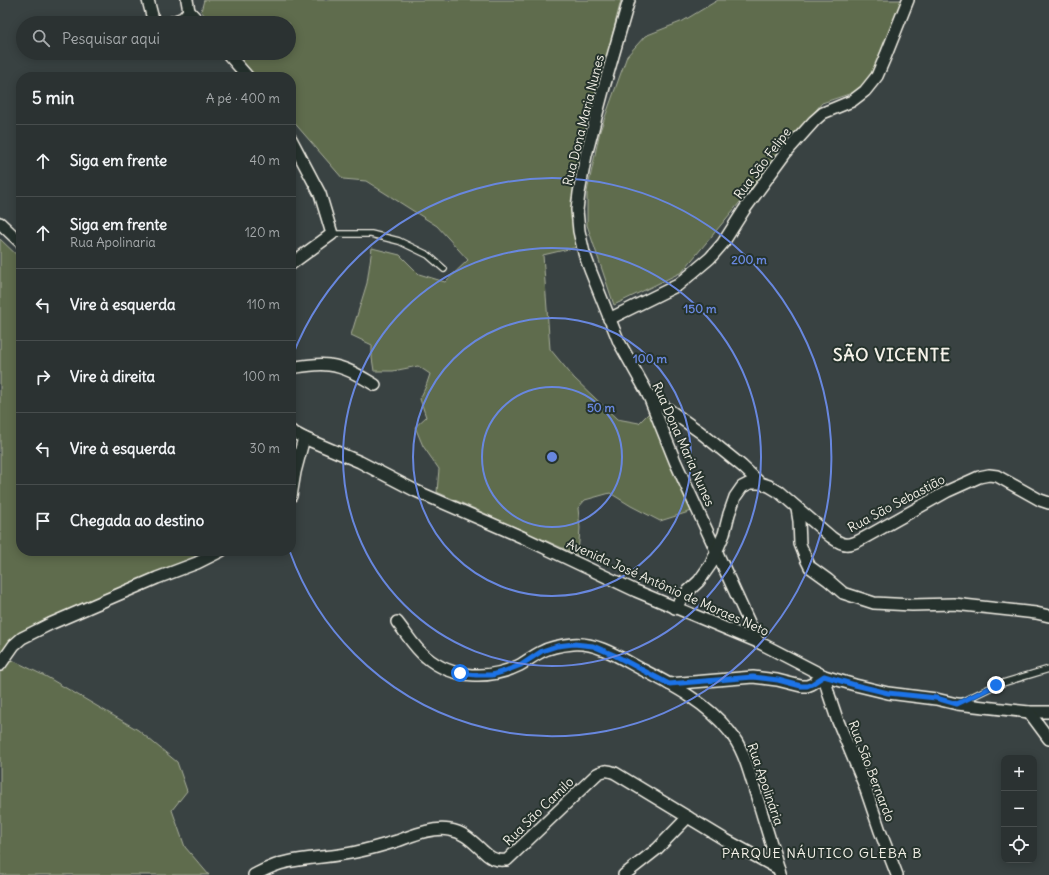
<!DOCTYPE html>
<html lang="pt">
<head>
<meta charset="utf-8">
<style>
  body { margin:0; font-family:Delius,sans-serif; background:#373e3e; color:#f1f3f6 }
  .controls { position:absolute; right:12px; bottom:12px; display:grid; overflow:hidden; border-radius:8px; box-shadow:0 2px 10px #0003 }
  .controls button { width:36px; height:36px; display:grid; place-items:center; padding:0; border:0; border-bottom:1px solid #474d4d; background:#2b3232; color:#f1f3f6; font:20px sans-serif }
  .stop { position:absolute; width:12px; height:12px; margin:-9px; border:3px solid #1a73e8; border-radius:50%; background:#fff }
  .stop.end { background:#1a73e8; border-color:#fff; box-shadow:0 1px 4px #0008 }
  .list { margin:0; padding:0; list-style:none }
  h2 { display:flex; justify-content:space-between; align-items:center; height:52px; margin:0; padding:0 16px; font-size:17px }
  h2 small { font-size:13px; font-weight:400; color:#a6aaac }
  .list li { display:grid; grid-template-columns:26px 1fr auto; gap:12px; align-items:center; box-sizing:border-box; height:72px; padding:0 16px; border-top:1px solid #474d4d }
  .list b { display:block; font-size:15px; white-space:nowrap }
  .list p { margin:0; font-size:13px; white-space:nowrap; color:#a6aaac }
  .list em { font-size:13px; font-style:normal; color:#a6aaac }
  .icon { flex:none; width:22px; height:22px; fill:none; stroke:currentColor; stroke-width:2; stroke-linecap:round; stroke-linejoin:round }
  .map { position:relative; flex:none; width:1049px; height:875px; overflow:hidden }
  .search { position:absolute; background:#2b3232; box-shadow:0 2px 10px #0003; left:16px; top:16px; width:280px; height:44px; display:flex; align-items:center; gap:10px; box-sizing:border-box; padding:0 14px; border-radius:22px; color:#a6aaac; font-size:15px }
  .panel { position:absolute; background:#2b3232; box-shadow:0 2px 10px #0003; left:16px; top:72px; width:280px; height:484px; border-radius:16px }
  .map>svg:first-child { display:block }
</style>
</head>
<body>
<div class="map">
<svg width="1049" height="875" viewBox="0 0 1049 875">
  <rect width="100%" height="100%" fill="#394242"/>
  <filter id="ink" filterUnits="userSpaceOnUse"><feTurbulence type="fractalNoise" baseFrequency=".025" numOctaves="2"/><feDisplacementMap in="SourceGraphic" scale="8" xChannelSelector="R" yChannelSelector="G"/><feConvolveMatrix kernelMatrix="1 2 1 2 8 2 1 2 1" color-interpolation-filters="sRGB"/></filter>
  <g filter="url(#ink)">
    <!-- green -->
    <g fill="#5e6c4e" stroke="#a9ae9b">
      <polygon points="204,0 621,0 571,201 577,247 543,255 550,349 574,378 617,419 639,423 650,412 692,511 660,521 631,506 610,493 585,500 578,508 580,528 578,555 437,492 439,469 423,446 415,427 426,417 420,399 426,386 430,374 418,366 393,371 374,371 372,358 372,345 351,335 367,283 372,248 400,255 419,274 445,282 468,260 437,226 366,181 343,179 291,119 291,77 256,77 236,53 289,53 289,23 211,23 201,11"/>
      <polygon points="718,0 907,0 871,78 861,90 822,103 682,272 614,305 587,225 587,192 600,131 627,56 645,36 683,21"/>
      <polygon points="0,239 21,259 21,551 207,551 79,607 2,655 47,677 138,730 177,762 187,791 172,810 185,847 209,875 0,875"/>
    </g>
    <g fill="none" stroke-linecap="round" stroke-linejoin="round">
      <defs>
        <g id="lane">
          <polyline points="332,234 371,234 399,241 428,255 444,269"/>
          <polyline points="961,702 996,685 1049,669"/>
        </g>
        <g id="street">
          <polyline points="148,0 154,23"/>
          <polyline points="187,0 189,11 200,23"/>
          <polyline points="629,0 604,87 586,155 579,193 577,210 579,231 584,253 591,272 619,342 648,394 675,461 758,642"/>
          <polyline points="170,23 183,18 189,11"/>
          <polyline points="227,53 248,77"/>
          <polyline points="291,139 320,194 332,234 291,264"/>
          <polyline points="0,223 21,243"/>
          <polyline points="609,319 678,285 710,258 723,243 744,210 788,150 814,121 823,113 852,101 865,91 877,76 886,55 908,0"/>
          <path d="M291 368C303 366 317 363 329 365 346 367 360 376 375 385"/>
          <polyline points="648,395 700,432 742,466 760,483"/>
          <polyline points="291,431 304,438 360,462 416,491 524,538 636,591 758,642 824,676 855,685 888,693 936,699 957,704 1029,712 1049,712"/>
          <polyline points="291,496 295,472 304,438"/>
          <polyline points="797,509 799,521 800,544 806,559 810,567 828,580 843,593 874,603 912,605 954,604 1036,613 1049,616"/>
          <path d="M675 608 685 594 699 581 711 564 724 534 729 514 735 497 742 487 750 483H760L769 486 779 492 831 537C844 547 850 546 864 538L948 491 979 477 989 475 997 476 1040 500 1049 503"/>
          <path d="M397 622C406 633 415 649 426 657 452 679 490 680 520 665 527 661 533 656 541 652 550 647 562 645 573 644 598 642 622 659 643 670 674 686 707 703 729 731 744 749 749 772 756 794 764 820 772 847 780 873"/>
          <polyline points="0,665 14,645 22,638 50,624 94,605 157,578 197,563 221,551"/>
          <polyline points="669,684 753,677 777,680 801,686 807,686 812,684 824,676 829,695 837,719 864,784 880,831 897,875"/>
          <polyline points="1029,712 1049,739"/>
          <path d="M254 875C264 870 275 864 287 862 310 857 334 857 356 852 370 849 384 845 397 841 414 835 432 827 450 830 464 832 473 842 483 851 486 854 490 858 495 859 499 861 503 860 507 860L597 774C604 770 608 770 615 773L724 839 779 869"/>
          <polyline points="624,875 657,849 688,817"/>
        </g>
      </defs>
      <!-- lane casing -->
      <use href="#lane" stroke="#f4f1e8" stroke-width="8"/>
      <!-- street casing -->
      <use href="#street" stroke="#f4f1e8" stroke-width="14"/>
      <!-- lane -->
      <use href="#lane" stroke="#26332d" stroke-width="5.5"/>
      <!-- street -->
      <use href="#street" stroke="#26332d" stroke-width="11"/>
    </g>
  </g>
  <g fill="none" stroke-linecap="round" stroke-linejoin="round" filter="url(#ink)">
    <!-- route -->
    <polyline stroke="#1a73e8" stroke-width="5" points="460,673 476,675 492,675 505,671 521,665 542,651 557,646 574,644 593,646 614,655 669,684 753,677 778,680 801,686 807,686 812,684 824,676 855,685 888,693 936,698 957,704 996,685"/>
  </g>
  <!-- distance rings -->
  <g fill="none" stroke="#6887de" stroke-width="2">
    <circle cx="552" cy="457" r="70"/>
    <circle cx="552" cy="457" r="139"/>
    <circle cx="552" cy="457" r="209"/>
    <path d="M292 357A279 279 0 1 1 290 552"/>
  </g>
  <g text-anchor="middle" stroke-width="4" stroke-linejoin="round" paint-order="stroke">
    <!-- street labels -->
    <g font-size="13" fill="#f4f1e8" stroke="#26332d">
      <text transform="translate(583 120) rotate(-76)" y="5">Rua Dona Maria Nunes</text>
      <text transform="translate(762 163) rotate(-53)" y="5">Rua São Felipe</text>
      <text transform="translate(684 444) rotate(66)" y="5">Rua Dona Maria Nunes</text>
      <text transform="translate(896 503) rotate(-28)" y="5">Rua São Sebastião</text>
      <text transform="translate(668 587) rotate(24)" y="5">Avenida José Antônio de Moraes Neto</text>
      <text transform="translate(872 771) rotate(69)" y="5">Rua São Bernardo</text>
      <text transform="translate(766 784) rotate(71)" y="5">Rua Apolinária</text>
      <text transform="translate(538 811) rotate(-44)" y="5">Rua São Camilo</text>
    </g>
    <!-- neighbourhood labels -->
    <g font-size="14" letter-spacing="1" fill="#f4f1e8" stroke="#26332d">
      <text x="822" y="858">PARQUE NÁUTICO GLEBA B</text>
    </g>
    <!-- district labels -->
    <g font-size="17" font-weight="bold" letter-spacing="1" fill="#f4f1e8" stroke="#26332d">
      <text x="892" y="361">SÃO VICENTE</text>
    </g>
  </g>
  <circle cx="552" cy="457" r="6" fill="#6887de" stroke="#26332d" stroke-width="2"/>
  <g font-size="12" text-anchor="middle" font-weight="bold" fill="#6887de" stroke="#26332d" stroke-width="4" stroke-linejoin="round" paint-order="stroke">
    <text x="749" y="264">200 m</text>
    <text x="700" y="313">150 m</text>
    <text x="650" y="363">100 m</text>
    <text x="601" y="412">50 m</text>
  </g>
</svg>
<div class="controls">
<button>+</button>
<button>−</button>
<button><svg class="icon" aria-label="locate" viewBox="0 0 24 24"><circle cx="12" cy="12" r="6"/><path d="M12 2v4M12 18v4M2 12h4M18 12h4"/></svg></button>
</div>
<div class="stop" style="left:460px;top:673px"></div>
<div class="stop end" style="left:996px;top:685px"></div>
<div class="search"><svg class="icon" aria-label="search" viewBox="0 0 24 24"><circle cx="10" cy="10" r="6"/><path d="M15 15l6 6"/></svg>Pesquisar aqui</div>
<section class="panel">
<h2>5 min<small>A pé · 400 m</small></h2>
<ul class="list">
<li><svg class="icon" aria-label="ahead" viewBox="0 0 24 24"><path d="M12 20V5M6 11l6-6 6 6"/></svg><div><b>Siga em frente</b></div><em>40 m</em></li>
<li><svg class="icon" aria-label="ahead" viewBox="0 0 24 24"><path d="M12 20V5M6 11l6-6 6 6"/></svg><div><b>Siga em frente</b><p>Rua Apolinaria</p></div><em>120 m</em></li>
<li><svg class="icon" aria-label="left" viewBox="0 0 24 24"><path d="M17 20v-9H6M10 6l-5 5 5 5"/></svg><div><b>Vire à esquerda</b></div><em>110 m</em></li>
<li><svg class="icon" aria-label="right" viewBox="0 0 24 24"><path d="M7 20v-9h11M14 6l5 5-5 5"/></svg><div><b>Vire à direita</b></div><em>100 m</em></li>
<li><svg class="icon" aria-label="left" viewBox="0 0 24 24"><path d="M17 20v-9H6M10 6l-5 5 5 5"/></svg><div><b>Vire à esquerda</b></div><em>30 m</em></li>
<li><svg class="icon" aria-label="arrive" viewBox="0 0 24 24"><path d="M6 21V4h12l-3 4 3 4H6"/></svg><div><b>Chegada ao destino</b></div></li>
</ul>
</section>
</div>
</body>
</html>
